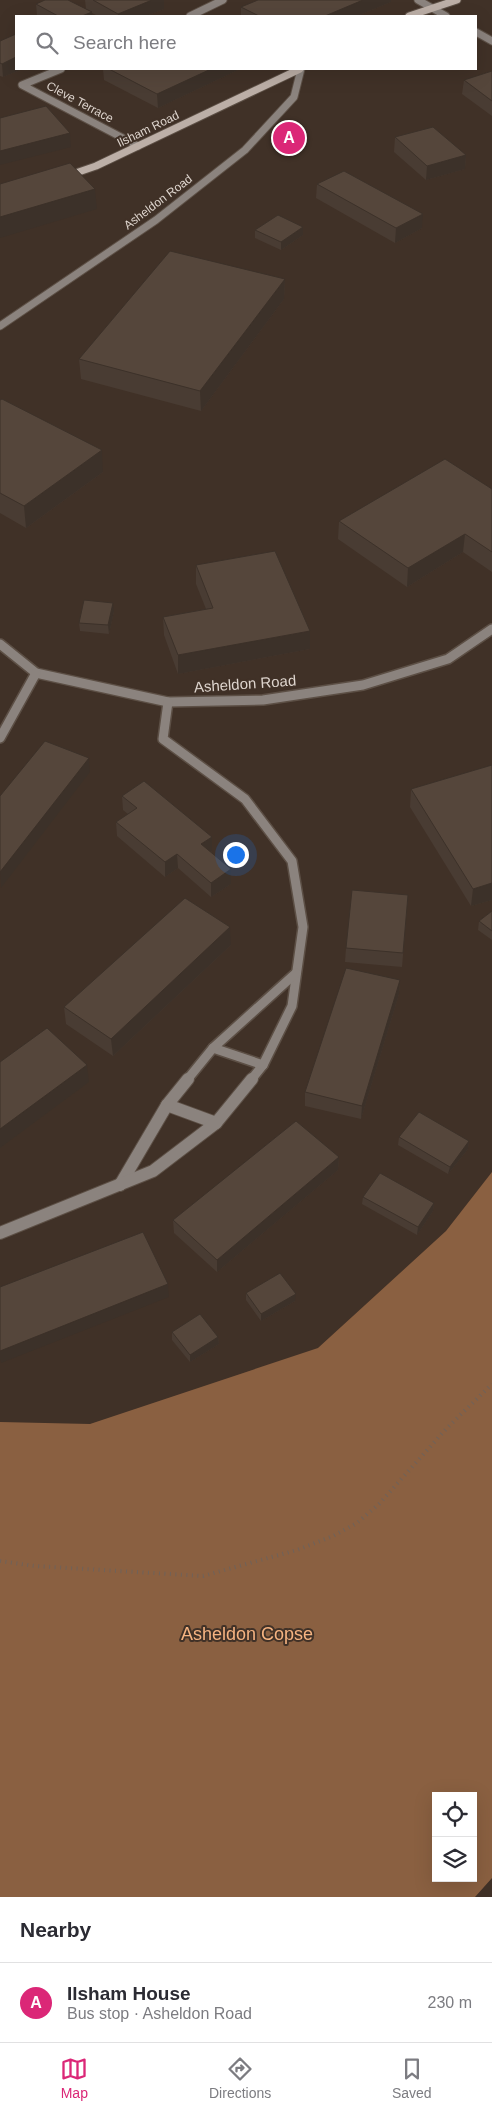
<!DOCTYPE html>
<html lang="en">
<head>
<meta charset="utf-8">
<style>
  body { margin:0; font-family:Arial,sans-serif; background:#f7f7f7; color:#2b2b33 }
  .controls { position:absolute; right:15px; bottom:15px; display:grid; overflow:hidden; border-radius:0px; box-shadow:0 5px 20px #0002 }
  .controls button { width:45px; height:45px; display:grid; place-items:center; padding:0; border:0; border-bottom:1px solid #e1e1e2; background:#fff; color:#2b2b33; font:25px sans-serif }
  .you { position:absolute; left:235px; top:854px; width:18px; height:18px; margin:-12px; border:4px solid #fff; border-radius:50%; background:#1a73e8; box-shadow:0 0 0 8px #1a73e833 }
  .badge { display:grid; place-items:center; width:32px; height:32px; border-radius:50%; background:#db2777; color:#fff; font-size:16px; font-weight:700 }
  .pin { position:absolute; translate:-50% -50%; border:2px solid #fff; box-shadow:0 1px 5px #0006 }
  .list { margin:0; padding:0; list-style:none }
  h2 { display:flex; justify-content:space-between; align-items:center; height:65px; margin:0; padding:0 20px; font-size:21px }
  h2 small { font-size:16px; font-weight:400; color:#7c7c81 }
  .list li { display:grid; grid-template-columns:32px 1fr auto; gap:15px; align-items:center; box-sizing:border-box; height:80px; padding:0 20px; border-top:1px solid #e1e1e2 }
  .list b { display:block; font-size:19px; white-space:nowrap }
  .list p { margin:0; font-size:16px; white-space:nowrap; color:#7c7c81 }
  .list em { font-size:16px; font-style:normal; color:#7c7c81 }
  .icon { flex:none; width:28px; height:28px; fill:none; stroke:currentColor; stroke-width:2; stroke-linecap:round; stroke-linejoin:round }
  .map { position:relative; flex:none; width:492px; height:1897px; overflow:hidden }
  .search { position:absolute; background:#fff; box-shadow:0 5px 20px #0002; left:15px; right:15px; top:15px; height:55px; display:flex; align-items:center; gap:12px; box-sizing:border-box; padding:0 18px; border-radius:0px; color:#7c7c81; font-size:19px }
  .sheet { height:145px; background:#fff }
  nav { display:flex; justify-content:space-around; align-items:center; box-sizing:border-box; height:70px; border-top:1px solid #e1e1e2; background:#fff; font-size:14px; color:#7c7c81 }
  nav a { display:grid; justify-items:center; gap:2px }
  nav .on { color:#db2777 }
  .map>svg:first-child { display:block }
</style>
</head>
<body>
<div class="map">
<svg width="492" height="1897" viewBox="0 0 492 1897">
  <rect width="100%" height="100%" fill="#403127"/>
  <!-- forest -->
  <path fill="#8a6041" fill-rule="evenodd" d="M492 1172V1878L475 1897H0V1422L90 1424 318 1348 446 1231ZM436 1796H473V1878H436Z"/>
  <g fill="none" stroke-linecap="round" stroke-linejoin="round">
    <defs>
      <g id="street-far2">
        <polyline points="418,0 446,16"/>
        <polyline points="190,16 223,0"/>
        <polyline points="476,32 492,41"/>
        <polyline points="61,69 22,85 138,146"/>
        <polyline points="0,326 156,220 245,150 294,97 301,69"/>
      </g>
      <g id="street-far1">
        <polyline points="0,644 36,673 168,702 263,700 363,685 448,659 492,629"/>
        <polyline points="168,702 163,739 245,799 292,861 303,927 292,1006 263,1065 251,1080"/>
        <polyline points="0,738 36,673"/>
        <polyline points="213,1048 263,1065"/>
        <polyline points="187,1080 213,1048 296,973"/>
      </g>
      <g id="street">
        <polyline points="167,1105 216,1123"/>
        <polyline points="120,1185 167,1105 188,1079"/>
        <polyline points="0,1233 153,1171 216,1123 252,1079"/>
      </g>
      <g id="secondary">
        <polyline points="409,16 457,0"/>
        <polyline points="67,176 96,166 300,69"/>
      </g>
    </defs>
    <!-- street-far2 casing -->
    <use href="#street-far2" stroke="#5c4f45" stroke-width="9"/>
    <!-- street-far1 casing -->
    <use href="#street-far1" stroke="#5c4f45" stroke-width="12"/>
    <!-- street casing -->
    <use href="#street" stroke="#5c4f45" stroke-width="14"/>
    <!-- secondary casing -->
    <use href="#secondary" stroke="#5c4f45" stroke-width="9"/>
    <!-- path -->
    <polyline stroke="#706259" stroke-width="4" stroke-dasharray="1 4.5" stroke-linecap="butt" points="0,1561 35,1566 203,1576 297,1550 333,1536 357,1523 379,1504 446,1429 492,1384"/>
    <!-- street-far2 -->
    <use href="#street-far2" stroke="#8b837e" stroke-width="7"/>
    <!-- street-far1 -->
    <use href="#street-far1" stroke="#8b837e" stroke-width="9"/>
    <!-- street -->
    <use href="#street" stroke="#8b837e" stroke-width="12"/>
    <!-- secondary -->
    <use href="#secondary" stroke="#bcafa7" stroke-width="7"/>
  </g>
  <!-- wall -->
  <g fill="#493c33">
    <polygon points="85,0 164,0 164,9 146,16 98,16 92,13 92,16 37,16 36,4 86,9"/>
    <polygon points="391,2 357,16 241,16 241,7"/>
    <polygon points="0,41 16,69 23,69 3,77 0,76"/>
    <polygon points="103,69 238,69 238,70 158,108 104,80"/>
    <polygon points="492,71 492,116 462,94 464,80"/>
    <polygon points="395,137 466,155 465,169 426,180 394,152"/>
    <polygon points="317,184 422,228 395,243 316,198"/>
    <polygon points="303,227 303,235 281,250 255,238 255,230"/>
    <polygon points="285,279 284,299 201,411 81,379 79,359"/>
    <polygon points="0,400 103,472 26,528 0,513"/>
    <polygon points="492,489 492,572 463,552 407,587 338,539 339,521"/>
    <polygon points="196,565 310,631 310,649 178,674 164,635 163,617 206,609 196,584"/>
    <polygon points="114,611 109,634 80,631 79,623"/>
    <polygon points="492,765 492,900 471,906 410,807 411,789"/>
    <polygon points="122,796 212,837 212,851 211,852 231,869 231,884 211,897 178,868 165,877 117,836 116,822 128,814 123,810"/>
    <polygon points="408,895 402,967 345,962 346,948"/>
    <polygon points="492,911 492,940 478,930 479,921"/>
    <polygon points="231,945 113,1056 66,1024 64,1007"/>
    <polygon points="400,980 399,994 361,1119 305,1106 305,1092"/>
    <polygon points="399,1137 469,1141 468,1149 448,1174 398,1145"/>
    <polygon points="339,1157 338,1170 217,1272 174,1233 173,1220"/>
    <polygon points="363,1197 434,1203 433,1211 417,1235 362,1204"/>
    <polygon points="246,1293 295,1301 261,1321 246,1300"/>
    <polygon points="172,1332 218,1337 219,1344 190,1362 172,1340"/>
  </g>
  <!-- shaded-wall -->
  <g fill="#3c3129">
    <polygon points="152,0 164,0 164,9 146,16 118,16 118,14"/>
    <polygon points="363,0 391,0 391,2 357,16 325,16"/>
    <polygon points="92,12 92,16 82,16"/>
    <polygon points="16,57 16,69 23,69 3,77 2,64"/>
    <polygon points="211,69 238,69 238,70 158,108 157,94"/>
    <polygon points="70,133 71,147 0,165 0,151"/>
    <polygon points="466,155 465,169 426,180 427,166"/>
    <polygon points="95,189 97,209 0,238 0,217"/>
    <polygon points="423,214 422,228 395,243 396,228"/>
    <polygon points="303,227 303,235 281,250 281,242"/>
    <polygon points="285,279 284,299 201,411 200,391"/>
    <polygon points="102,450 103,472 26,528 24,506"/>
    <polygon points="465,534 463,552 407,587 408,568"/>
    <polygon points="113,603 114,611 109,634 108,625"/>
    <polygon points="310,631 310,649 178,674 178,655"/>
    <polygon points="89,758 90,772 1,888 0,872"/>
    <polygon points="212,837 212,851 201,859 201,844"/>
    <polygon points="177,854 178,868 165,877 165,862"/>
    <polygon points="231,869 231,884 211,897 211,883"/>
    <polygon points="492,883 492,900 471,906 473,889"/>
    <polygon points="230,927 231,945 113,1056 111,1039"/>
    <polygon points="400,980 399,994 361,1119 362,1106"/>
    <polygon points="87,1065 89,1082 0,1148 0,1129"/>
    <polygon points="469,1141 468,1149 448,1174 450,1167"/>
    <polygon points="339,1157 338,1170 217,1272 217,1260"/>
    <polygon points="434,1203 433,1211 417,1235 418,1227"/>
    <polygon points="168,1284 169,1297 1,1363 0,1359 0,1351"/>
    <polygon points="296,1294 295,1301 261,1321 261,1314"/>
    <polygon points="218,1337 219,1344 190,1362 190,1355"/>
  </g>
  <!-- building -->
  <g fill="#55463b" stroke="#3c3129">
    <polygon points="45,0 68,0 92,12 82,16 58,16 36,4"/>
    <polygon points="93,0 152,0 118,14"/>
    <polygon points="258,0 363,0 325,16 259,16 241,7"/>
    <polygon points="16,34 16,57 2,64 0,63 0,41"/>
    <polygon points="109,69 211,69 157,94"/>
    <polygon points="492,71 492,101 464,80"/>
    <polygon points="46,106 70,133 0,151 0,118"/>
    <polygon points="433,127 466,155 427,166 395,137"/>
    <polygon points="70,163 95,189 0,217 0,184"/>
    <polygon points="344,171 423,214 396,228 317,184"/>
    <polygon points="278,215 303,227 281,242 255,230"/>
    <polygon points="170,251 285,279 200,391 79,359"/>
    <polygon points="2,399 102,450 24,506 0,493 0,400"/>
    <polygon points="445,459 492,489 492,552 465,534 408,568 339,521"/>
    <polygon points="275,551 310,631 178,655 163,617 213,608 196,565"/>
    <polygon points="84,600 113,603 108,625 79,623"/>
    <polygon points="45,741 89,758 0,872 0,796"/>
    <polygon points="492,765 492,883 473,889 411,789"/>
    <polygon points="144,781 212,837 201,844 231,869 211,883 177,854 165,862 116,822 137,808 122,796"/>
    <polygon points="352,890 408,895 403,953 346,948"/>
    <polygon points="185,898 230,927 111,1039 64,1007"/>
    <polygon points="492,911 492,931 479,921"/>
    <polygon points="346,968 400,980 362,1106 305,1092"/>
    <polygon points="47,1028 87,1065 0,1129 0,1062"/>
    <polygon points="419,1112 469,1141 450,1167 399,1137"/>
    <polygon points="296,1121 339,1157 217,1260 173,1220"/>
    <polygon points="380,1173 434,1203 418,1227 363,1197"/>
    <polygon points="143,1232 168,1284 0,1351 0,1287"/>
    <polygon points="280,1273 296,1294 261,1314 246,1293"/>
    <polygon points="200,1314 218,1337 190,1355 172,1332"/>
  </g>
  <g text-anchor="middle" stroke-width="4" stroke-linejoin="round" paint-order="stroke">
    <!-- far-street labels -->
    <g font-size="12" fill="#ded5ce" stroke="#403127">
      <text transform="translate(80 102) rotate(28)" y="4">Cleve Terrace</text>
      <text transform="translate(148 129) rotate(-26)" y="4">Ilsham Road</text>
      <text transform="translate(158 202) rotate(-37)" y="4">Asheldon Road</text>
    </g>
    <!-- street labels -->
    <g font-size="15" fill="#ded5ce" stroke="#403127">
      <text transform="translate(245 684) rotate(-4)" y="5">Asheldon Road</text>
    </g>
    <!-- near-park labels -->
    <g font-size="18" fill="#f5b381" stroke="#403127">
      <text x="247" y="1640">Asheldon Copse</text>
    </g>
  </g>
</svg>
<div class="controls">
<button><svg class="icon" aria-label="locate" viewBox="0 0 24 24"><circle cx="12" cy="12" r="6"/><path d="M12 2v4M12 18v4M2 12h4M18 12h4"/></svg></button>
<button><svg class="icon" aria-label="layers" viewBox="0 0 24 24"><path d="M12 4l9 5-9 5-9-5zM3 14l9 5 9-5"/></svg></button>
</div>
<div class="you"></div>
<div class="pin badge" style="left:289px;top:138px">A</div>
<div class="search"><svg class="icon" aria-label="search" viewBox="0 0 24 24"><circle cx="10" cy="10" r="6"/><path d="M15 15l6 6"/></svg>Search here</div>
</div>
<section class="sheet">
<h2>Nearby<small></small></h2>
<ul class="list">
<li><span class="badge">A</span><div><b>Ilsham House</b><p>Bus stop · Asheldon Road</p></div><em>230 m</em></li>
</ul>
</section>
<nav>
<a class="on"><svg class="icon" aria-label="map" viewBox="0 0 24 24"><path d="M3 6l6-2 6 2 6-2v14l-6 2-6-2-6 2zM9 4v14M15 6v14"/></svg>Map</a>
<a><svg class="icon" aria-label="directions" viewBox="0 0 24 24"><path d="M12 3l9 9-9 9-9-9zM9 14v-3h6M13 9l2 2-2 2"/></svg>Directions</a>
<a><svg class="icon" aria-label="saved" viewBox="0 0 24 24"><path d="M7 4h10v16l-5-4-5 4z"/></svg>Saved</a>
</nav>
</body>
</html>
